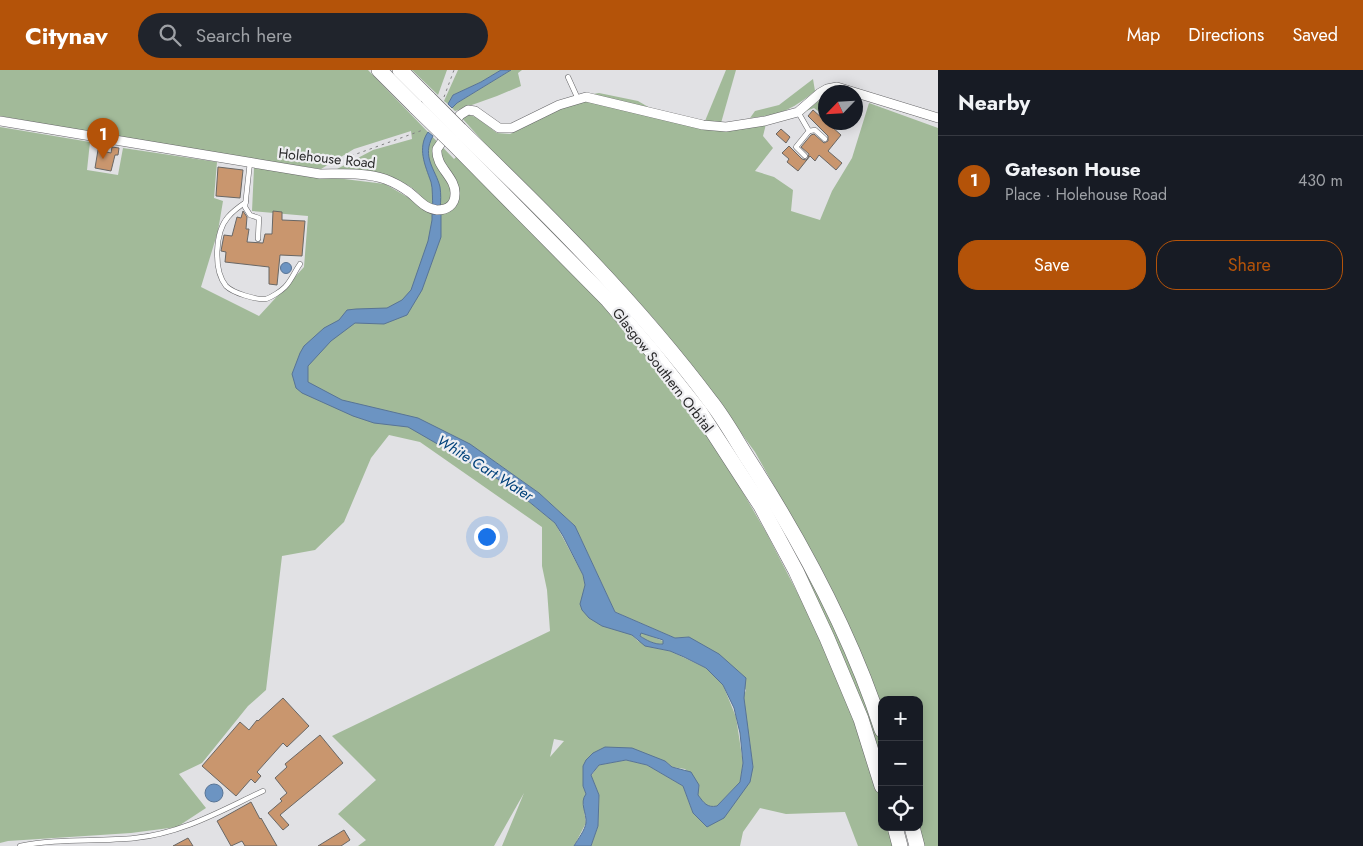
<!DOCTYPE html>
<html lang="en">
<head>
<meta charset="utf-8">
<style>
  body { margin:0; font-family:Jost,sans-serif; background:#20242c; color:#f1f3f6 }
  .controls { position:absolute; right:15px; bottom:15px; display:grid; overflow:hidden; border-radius:10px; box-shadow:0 2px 12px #0003 }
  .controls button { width:45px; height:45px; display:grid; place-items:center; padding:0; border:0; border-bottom:1px solid #363941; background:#171b24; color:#f1f3f6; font:25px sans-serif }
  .compass { position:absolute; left:818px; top:15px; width:45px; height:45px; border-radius:50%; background:#171b24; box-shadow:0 2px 12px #0003; rotate:245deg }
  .you { position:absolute; left:486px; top:466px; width:18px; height:18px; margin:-12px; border:4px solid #fff; border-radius:50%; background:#1a73e8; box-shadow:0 0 0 8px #1a73e833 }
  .badge { display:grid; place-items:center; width:32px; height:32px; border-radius:50%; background:#b45309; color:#fff; font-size:16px; font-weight:700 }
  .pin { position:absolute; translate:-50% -41px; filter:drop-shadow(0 1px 2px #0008) }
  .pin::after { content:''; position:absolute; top:26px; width:18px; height:15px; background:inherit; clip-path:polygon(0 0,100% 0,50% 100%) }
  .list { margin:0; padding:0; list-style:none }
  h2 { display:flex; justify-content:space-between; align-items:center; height:65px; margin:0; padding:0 20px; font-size:21px }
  h2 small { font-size:16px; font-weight:400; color:#9ea1a6 }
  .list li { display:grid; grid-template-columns:32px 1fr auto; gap:15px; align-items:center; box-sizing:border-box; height:90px; padding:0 20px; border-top:1px solid #363941 }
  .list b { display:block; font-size:19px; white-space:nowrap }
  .list p { margin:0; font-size:16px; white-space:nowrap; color:#9ea1a6 }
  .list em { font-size:16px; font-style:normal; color:#9ea1a6 }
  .actions { display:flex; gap:10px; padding:15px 20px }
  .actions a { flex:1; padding:11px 0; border:1px solid #b45309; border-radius:20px; text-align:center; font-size:18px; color:#b45309 }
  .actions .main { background:#b45309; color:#fff }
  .icon { flex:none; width:28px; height:28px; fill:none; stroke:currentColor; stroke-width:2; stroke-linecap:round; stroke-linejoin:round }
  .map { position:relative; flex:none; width:938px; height:776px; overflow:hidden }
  header { display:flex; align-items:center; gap:30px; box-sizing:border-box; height:70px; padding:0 25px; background:#b45309; color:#fff }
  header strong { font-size:24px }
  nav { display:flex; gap:28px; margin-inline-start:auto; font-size:18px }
  .search { width:350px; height:45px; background:#20242c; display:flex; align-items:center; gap:12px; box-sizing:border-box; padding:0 18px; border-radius:28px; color:#9ea1a6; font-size:19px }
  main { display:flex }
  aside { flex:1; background:#171b24 }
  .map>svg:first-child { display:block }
</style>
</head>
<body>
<header>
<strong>Citynav</strong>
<div class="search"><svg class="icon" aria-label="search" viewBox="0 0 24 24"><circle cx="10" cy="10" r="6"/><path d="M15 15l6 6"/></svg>Search here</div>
<nav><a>Map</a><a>Directions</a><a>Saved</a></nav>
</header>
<main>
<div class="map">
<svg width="938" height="776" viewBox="0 0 938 776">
  <rect width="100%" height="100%" fill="#e1e1e4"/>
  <!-- green -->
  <g fill="#a2ba99" fill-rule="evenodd">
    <path d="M0 0H368L454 89 457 86 572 202 641 276 698 351 737 412 767 464 809 545 855 651 882 734V757H888L894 776H858L845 742 786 744 760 738 743 762 740 776H591L598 756 599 725 591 706 599 695 626 690 647 695 683 716 693 743 707 757 753 697 743 628 746 620 689 567 675 568 615 542 575 456 539 423 494 391 466 389 516 421 555 453 583 505 585 515 584 520 627 562 632 565 638 571 655 578 670 581 706 598 723 615 736 647 743 693 740 712 717 736C707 738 704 733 697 725L699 715 685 699 672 697 665 691 605 677 583 716 586 724 583 733 586 753 574 776H502L524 723 494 776H358L366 770 338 744 376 710 332 666 550 561 547 520 542 496V457L420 372 389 365 371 388 344 452 315 480 282 486 266 620 248 636 202 693 179 704 206 738 177 757 131 763 8 771 0 773V57L90 72 87 100 118 105 123 78 217 92 214 128 223 131 218 161 201 217 259 246 304 197 308 146 252 141 254 98 385 114 428 139C417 105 367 102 337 99L373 80 412 69 411 61 354 79 321 99 202 82 0 46ZM554 669 564 671 550 687Z"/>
    <polygon points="412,0 447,0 438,25"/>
    <polygon points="458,0 501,0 481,12 453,25 448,34 444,31"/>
    <polygon points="511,0 522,0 518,3 521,16 497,26 455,41 452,38 457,33"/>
    <polygon points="726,0 736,0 721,53 705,51"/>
    <path d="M813 9 815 21C790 41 782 44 750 48L755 41 779 35Z"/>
    <polygon points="599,23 638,31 650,38 593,24"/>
    <polygon points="825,26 825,34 822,44 814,38 806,41"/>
    <polygon points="585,31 717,61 766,54 763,66 773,78 755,101 774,107 793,120 791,141 820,150 832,121 852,88 869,33 938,58 938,776 923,776 919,757 919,630 882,630 882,643 790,444 755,382 703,311 655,250 613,205 498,88 461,47 469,45 476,47 497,63 510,64 574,32"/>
    <polygon points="459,65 609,217 709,338 796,478 857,607 882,675 882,696 874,672 713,352 456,69"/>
    <path d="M641 562 663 571V574C655 575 646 570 640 566Z"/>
  </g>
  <!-- water -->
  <g fill="#6c94c2" stroke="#587495" fill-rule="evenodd">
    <polygon points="501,0 511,0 457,33 452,38 448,34 453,25 481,12"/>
    <path d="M428 62 433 66C421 87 436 100 440 117 441 124 441 131 440 138L433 137C432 129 433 119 431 112 425 95 417 78 428 62Z"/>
    <path d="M432 141 441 143V167L422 220 407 245 384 254 355 253 331 271 308 296V312L342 330 418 348 470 374 539 423 575 456 615 542 675 568 689 567 719 584 746 608 744 628 753 697 750 712 724 748 707 757 693 743 683 716 647 695 626 690 599 695 591 705 599 725 598 756 591 776H574C578 769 585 760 586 753 587 743 579 733 586 724L583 716V696L586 690 593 683 605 677 632 678 665 691 672 697 691 702 699 715 698 725C704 733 707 738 717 736L740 712 743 693 740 663 734 638 723 615 706 598 684 587 670 581 645 576 632 565 602 556 589 548 582 540 580 534 585 515 583 505 563 466 555 453 516 421 493 406 408 357 374 353 353 346 302 323 296 318 292 304 300 283 304 276 324 258 339 250 347 240 356 239 387 238 402 230 411 220 428 171 432 150ZM641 563 663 570V574C655 575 646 570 640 566Z"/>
    <circle cx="286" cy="198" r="5.5"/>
    <circle cx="214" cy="723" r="9"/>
  </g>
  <!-- building -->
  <g fill="#c9966e" stroke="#696765">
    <polygon points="813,40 841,65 828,81 842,93 836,100 819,85 815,91 810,86 798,101 787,92 789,89 782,83 789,76 802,89 806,90 808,88 809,84 801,77 811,65 814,64 824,73 828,71 828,66 808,46"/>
    <polygon points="781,59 790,67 786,73 776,64"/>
    <polygon points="112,77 119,78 118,85 115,85 111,101 95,98 98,80 111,83"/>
    <polygon points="218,97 243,100 240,128 216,126"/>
    <polygon points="243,141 247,147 246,159 249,159 247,172 263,173 265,164 272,164 273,141 282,142 282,150 305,151 302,186 280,185 277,215 269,214 269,197 225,192 226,182 221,181 224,165 232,166 237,147 241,148"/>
    <polygon points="283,628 309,656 287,677 283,673 257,702 261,706 255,713 251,709 236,726 202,696 240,652 249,660 257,650 258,651"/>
    <polygon points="320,665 343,693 280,745 289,755 283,760 268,743 282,731 280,729 287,723 275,708 287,697 285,694"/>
    <polygon points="251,732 260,749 261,748 277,776 245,776 242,771 231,776 217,751"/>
    <polygon points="344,760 350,770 341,776 318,776"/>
    <polygon points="188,768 193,776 173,776"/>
  </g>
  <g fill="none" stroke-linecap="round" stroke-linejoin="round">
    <defs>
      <g id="lane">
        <polyline points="568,7 578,29"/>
        <polyline points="798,42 809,61 796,77 805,86"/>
        <polyline points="809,61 815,60 825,69"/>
        <polyline points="250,92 245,137 250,145 259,148 258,169"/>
        <path d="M246 132C240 136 233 141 228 147 215 162 213 200 226 216 233 223 256 230 266 229 272 227 281 221 285 217 291 211 295 201 300 194"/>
        <path d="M20 776C58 768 97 772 135 768 183 763 220 741 263 721"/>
      </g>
      <path id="street" d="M0 51 320 104C341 104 365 102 385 109 393 112 402 117 409 122 418 129 425 139 437 140 447 140 455 135 455 124 456 107 435 97 437 79L460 45 468 40 475 41 499 58H512L559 35 586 27 703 55 726 57 765 51 798 42 820 23 827 19 837 17 938 48"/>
      <g id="highway">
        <polyline points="379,0 416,37"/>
        <polyline points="400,0 429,29"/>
        <path d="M460 60C549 146 637 233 711 332 726 351 737 372 750 392 803 475 852 566 882 660"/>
        <polyline points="451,71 608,230 651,280 700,342 761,436 796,501 827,568 861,649 882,716"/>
        <polyline points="895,757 900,776"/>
        <polyline points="912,757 917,776"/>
      </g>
    </defs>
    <!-- lane casing -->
    <use href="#lane" stroke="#656567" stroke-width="5.5"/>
    <!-- street casing -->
    <use href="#street" stroke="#656567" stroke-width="10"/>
    <!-- highway casing -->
    <use href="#highway" stroke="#656567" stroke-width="16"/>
    <!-- path -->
    <g stroke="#818183" stroke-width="1" stroke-dasharray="2.5 4" stroke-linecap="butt">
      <polyline points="444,27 454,0"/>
      <polyline points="334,95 348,87 423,60"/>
    </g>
    <!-- lane -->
    <use href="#lane" stroke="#fff" stroke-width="4.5"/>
    <!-- street -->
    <use href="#street" stroke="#fff" stroke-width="9"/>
    <!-- highway -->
    <use href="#highway" stroke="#fff" stroke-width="15"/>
    <defs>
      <g id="highway-bridge">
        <polyline points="429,29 460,60"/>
        <polyline points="416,37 451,71"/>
      </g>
    </defs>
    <!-- highway-bridge casing -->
    <use href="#highway-bridge" stroke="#656567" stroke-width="16" stroke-linecap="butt"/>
    <!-- highway-bridge -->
    <use href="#highway-bridge" stroke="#fff" stroke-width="15"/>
  </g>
  <g text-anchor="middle" stroke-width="4.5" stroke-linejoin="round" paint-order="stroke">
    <!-- street labels -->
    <g font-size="14" fill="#2a2a2b" stroke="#eeeef1">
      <text transform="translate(327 88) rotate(6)" y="5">Holehouse Road</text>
      <text transform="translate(663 300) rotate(52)" y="5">Glasgow Southern Orbital</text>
    </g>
    <!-- water labels -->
    <g font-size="15" font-style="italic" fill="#00417a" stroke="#eeeef1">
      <text transform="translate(485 398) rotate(32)" y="5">White Cart Water</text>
    </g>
  </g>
</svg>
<div class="controls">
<button>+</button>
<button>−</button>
<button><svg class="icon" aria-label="locate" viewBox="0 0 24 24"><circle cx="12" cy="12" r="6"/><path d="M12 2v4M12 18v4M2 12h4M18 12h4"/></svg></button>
</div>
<svg class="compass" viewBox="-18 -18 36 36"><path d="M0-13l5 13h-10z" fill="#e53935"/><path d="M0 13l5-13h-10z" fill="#9ea1a6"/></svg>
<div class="you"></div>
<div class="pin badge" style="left:103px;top:89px">1</div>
</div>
<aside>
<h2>Nearby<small></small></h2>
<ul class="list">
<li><span class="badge">1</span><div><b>Gateson House</b><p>Place · Holehouse Road</p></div><em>430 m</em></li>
</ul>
<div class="actions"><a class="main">Save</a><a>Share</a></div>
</aside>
</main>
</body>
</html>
